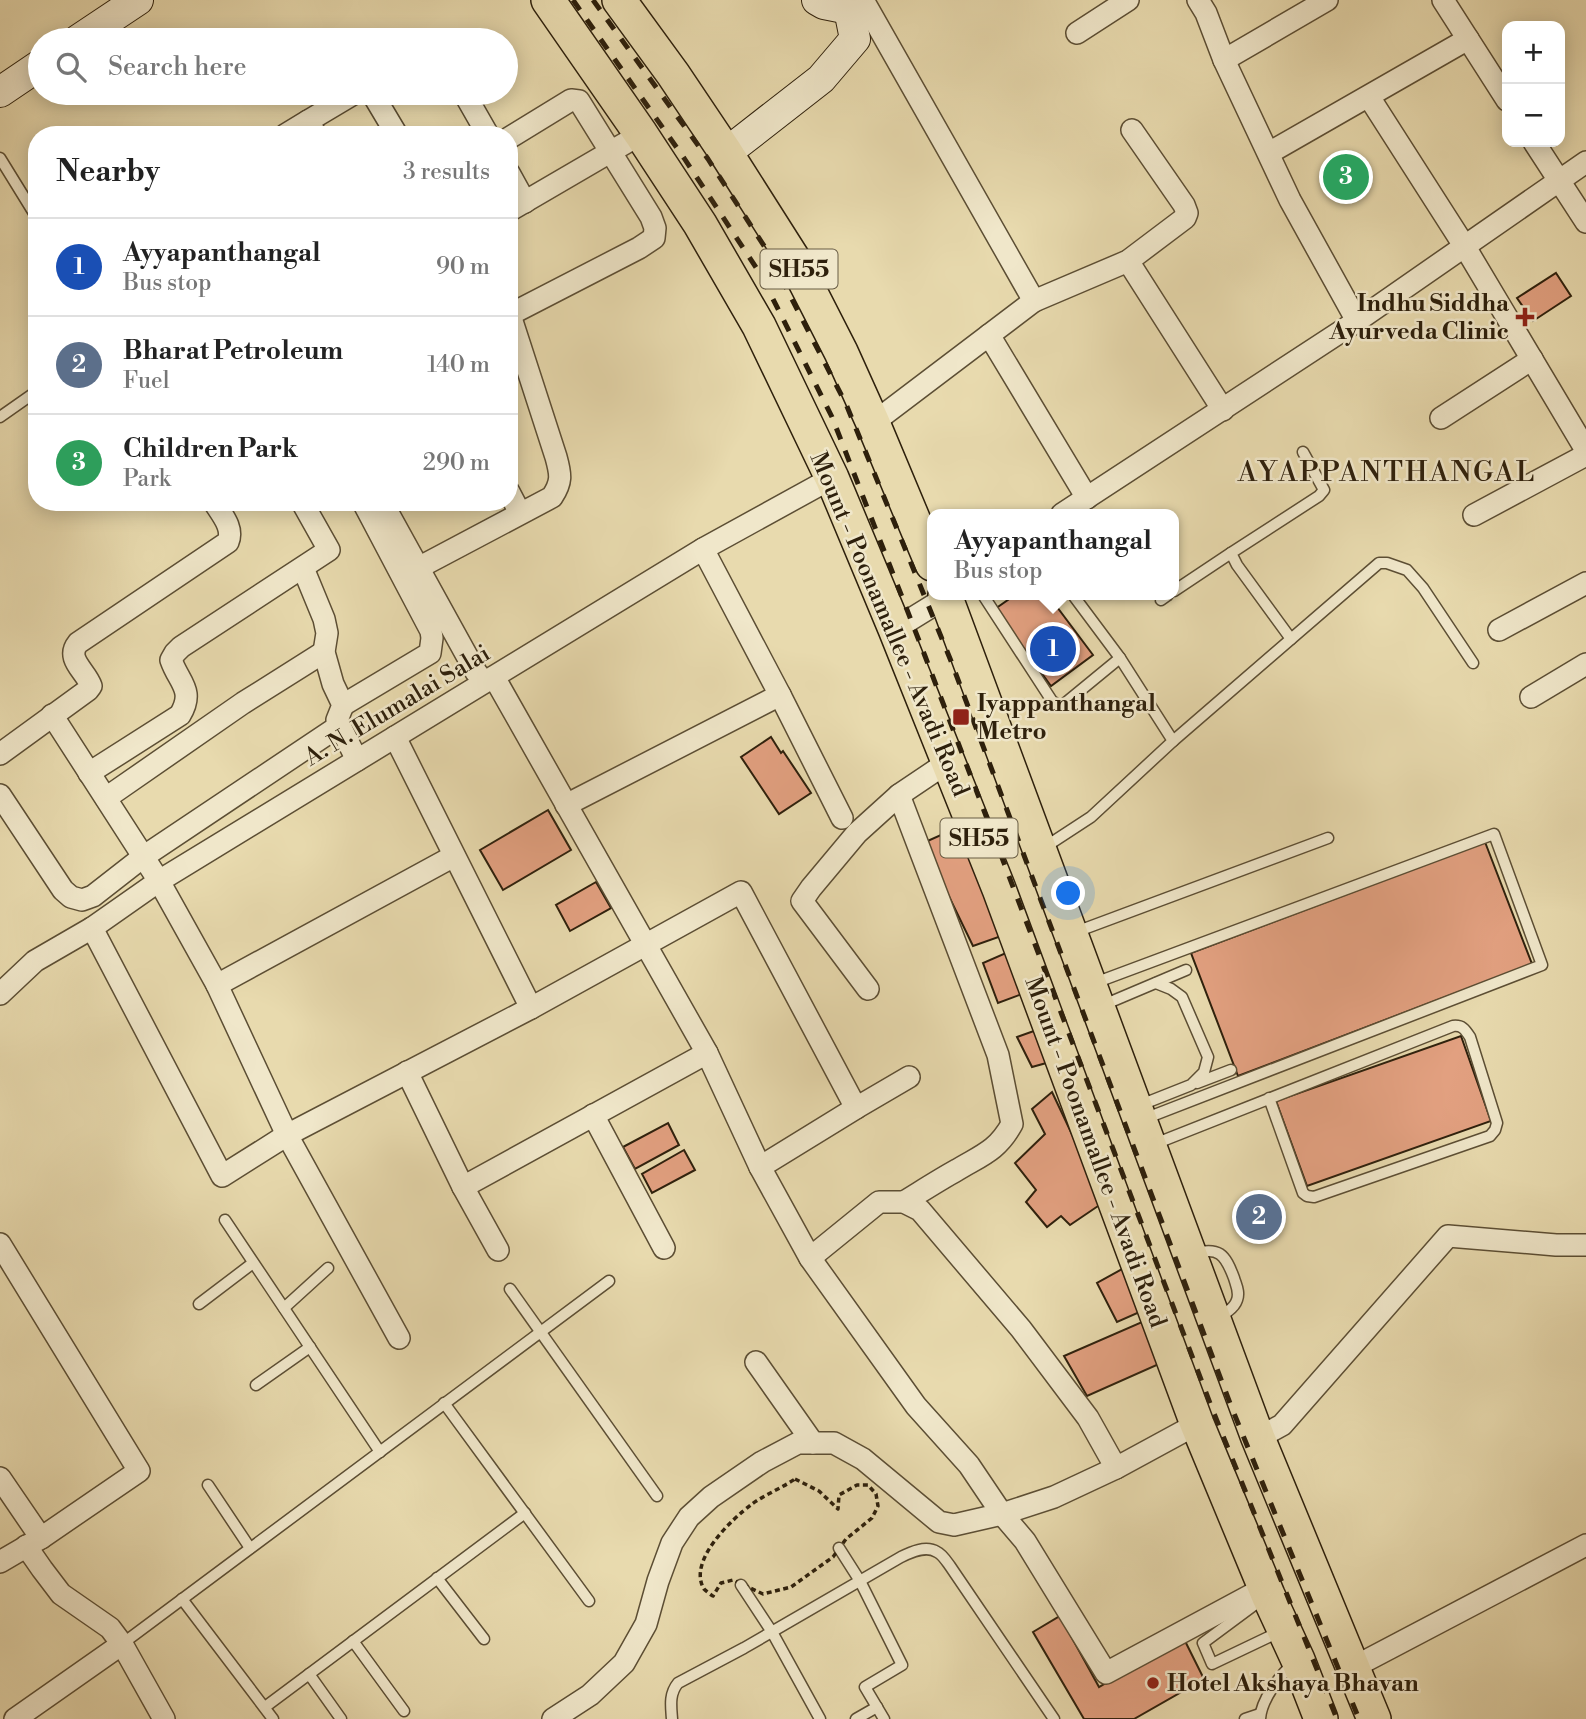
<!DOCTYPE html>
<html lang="en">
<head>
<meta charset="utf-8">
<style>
  body { margin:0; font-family:"Libre Bodoni",serif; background:#f2f2f2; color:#222 }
  .controls { position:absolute; right:21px; top:21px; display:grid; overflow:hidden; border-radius:14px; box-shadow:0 4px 18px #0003 }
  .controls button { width:63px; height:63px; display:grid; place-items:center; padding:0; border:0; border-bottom:2px solid #e0e0e0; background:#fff; color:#222; font:35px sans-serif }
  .you { position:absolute; left:1069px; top:894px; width:24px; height:24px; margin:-18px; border:5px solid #fff; border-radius:50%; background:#1a73e8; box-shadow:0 0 0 10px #1a73e833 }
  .badge { display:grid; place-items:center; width:46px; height:46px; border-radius:50%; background:#8f2418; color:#fff; font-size:23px; font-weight:700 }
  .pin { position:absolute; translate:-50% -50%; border:4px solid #fff; box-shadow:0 2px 7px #0006 }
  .popup { position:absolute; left:927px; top:509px; width:252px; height:91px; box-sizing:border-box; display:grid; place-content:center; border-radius:14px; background:#fff; filter:drop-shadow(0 2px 5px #0005); font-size:23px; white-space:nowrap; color:#767676 }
  .popup b { font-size:26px; color:#222 }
  .popup::after { content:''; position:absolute; left:50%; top:100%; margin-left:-14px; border:14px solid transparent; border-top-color:#fff }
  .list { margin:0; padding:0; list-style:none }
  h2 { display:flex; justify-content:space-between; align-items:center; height:91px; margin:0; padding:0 28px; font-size:30px }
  h2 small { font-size:23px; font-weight:400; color:#767676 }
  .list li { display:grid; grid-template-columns:46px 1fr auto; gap:21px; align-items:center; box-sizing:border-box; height:98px; padding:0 28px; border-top:2px solid #e0e0e0 }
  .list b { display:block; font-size:26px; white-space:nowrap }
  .list p { margin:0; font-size:23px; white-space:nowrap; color:#767676 }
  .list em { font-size:23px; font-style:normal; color:#767676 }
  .icon { flex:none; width:38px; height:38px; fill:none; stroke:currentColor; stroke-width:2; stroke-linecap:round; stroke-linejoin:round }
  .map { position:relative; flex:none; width:1586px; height:1719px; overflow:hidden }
  .search { position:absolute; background:#fff; box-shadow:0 4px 18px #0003; left:28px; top:28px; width:490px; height:77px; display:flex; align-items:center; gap:18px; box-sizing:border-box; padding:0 24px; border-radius:38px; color:#767676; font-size:26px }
  .panel { position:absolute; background:#fff; box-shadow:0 4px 18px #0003; left:28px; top:126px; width:490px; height:385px; border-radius:28px }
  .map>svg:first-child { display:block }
</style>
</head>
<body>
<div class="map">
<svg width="1586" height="1719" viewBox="0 0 1586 1719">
  <rect width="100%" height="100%" fill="#e8daae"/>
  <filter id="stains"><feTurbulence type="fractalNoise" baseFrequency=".00286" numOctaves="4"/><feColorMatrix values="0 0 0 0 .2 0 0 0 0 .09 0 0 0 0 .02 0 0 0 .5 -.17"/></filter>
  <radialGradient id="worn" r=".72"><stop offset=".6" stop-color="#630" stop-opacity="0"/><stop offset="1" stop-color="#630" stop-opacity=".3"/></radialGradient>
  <!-- building -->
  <g fill="#e2a080" stroke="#2e200c" stroke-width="2">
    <polygon points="1556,273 1571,296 1533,321 1517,298"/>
    <polygon points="1015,595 1048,595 1093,655 1051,686 995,609"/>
    <polygon points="771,737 781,753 783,751 811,793 779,814 741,757"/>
    <polygon points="548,810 571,850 503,890 480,850"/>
    <polygon points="961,826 1010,933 973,946 923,843"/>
    <polygon points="1485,842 1532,964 1238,1076 1191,953"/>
    <polygon points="596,882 611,908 570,931 556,905"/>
    <polygon points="1015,949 1030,991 998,1003 983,963"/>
    <polygon points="1045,1027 1057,1060 1032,1067 1017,1037"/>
    <polygon points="1461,1036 1491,1121 1307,1186 1276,1101"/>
    <polygon points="1052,1092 1104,1202 1070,1225 1061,1216 1047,1227 1026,1202 1036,1190 1015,1163 1045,1134 1032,1109"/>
    <polygon points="668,1123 679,1145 635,1169 623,1147"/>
    <polygon points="684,1150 695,1170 652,1193 642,1174"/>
    <polygon points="1124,1268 1142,1311 1117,1322 1097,1283"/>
    <polygon points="1142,1322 1159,1364 1087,1396 1064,1356"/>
    <polygon points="1060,1616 1099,1687 1183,1637 1204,1679 1134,1719 1084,1719 1033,1632"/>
  </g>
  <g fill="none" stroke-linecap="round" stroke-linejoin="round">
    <defs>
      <g id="lane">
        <polyline points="0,158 37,218"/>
        <polyline points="0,417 37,391"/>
        <polyline points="1174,591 1231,553"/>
        <polyline points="983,595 1052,701 1058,705 1064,704 1120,658"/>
        <polyline points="1161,600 1168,595"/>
        <polyline points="1291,639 1237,565 1231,553 1319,496 1324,490 1303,452"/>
        <polyline points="1173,741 1379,563 1387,563 1407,570 1423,588 1473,663"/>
        <polyline points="1042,849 1091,817 1173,741 1120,658 1073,595"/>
        <polyline points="1073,933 1328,838"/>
        <polyline points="1092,984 1494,834 1542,965 1144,1119"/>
        <polyline points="1101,1006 1186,970"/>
        <polyline points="1197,1083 1231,1070"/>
        <polyline points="1138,1106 1191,1085 1204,1072 1208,1057 1182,997 1171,989 1156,983"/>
        <path d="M1152 1145 1453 1026C1462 1025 1465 1029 1470 1037L1497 1123 1495 1130 1490 1136 1314 1197 1307 1196 1303 1193 1269 1098"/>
        <polyline points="225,1220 380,1452"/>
        <path d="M1192 1254C1219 1246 1225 1254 1234 1278 1236 1285 1240 1292 1237 1300 1234 1309 1224 1314 1216 1318"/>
        <polyline points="510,1289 657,1496"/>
        <polyline points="199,1304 253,1263"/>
        <polyline points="284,1308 328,1268"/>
        <polyline points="256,1385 310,1347"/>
        <polyline points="444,1403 589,1601"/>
        <polyline points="208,1485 250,1548"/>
        <polyline points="839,1548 860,1581 902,1665 865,1687 884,1719"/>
        <polyline points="437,1578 484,1639"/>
        <polyline points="741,1585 772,1632 820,1719"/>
        <polyline points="1265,1597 1203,1643 1212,1664 1279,1632"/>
        <polyline points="182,1599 273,1719"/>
        <polyline points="353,1641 404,1711"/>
        <polyline points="122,1644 609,1281"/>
        <polyline points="309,1674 341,1719"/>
        <polyline points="265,1707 525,1513"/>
        <path d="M672 1719C671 1706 669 1694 678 1683L744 1648 901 1557C911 1552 926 1545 937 1552 942 1554 947 1562 950 1566L1054 1719"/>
        <polyline points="856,1719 877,1707"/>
        <polyline points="1245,1719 1260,1714"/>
        <path d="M1260 1719C1261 1700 1280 1675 1294 1663"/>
      </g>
      <g id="street">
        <polyline points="863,0 1034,301"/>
        <polyline points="1198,0 1206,13 1224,60 1290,200 1357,321"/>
        <polyline points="1443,0 1507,100"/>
        <polyline points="1077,33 1128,0"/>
        <polyline points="1224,60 1327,0"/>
        <polyline points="372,93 397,135"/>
        <polyline points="464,93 488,135"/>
        <polyline points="1369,97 1465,247 1586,450"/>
        <polyline points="285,135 308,121"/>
        <polyline points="316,135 308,121 355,93"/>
        <polyline points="509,138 571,100 579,101 651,217 655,228 654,238 639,248 509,315"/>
        <polyline points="1534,142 1586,222"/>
        <polyline points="1269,153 1468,39"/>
        <polyline points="509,173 525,202"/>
        <polyline points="509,211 641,134"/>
        <polyline points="1128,261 1223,410"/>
        <polyline points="989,335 1087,498"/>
        <polyline points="1441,418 1532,359"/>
        <polyline points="873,423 1034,301 1128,261 1185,218 1187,213 1184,205 1132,130"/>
        <polyline points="509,492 520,513"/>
        <polyline points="382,502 467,656 476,672 484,682"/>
        <polyline points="1062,514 1357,321 1586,162"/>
        <polyline points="1474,515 1586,455"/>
        <polyline points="303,568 324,619 327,633 324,652 333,684 343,705 337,720 357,760"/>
        <path d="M418 568 552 497C562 482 561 475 556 457L510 315"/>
        <polyline points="895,629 950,595"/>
        <polyline points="1499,630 1586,583"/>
        <polyline points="494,677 707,1053 760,1167 810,1258 916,1406 969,1465 1002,1514 1025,1541 1106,1673 1266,1587"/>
        <polyline points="780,695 842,818"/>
        <polyline points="1531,697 1586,664"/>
        <polyline points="343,705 430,653 432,638 431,631 363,502"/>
        <polyline points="52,715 159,881 217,985 287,1135 399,1338"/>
        <polyline points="395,737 531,1008"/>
        <path d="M0 754 88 690 91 686C86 671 65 659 78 643L228 542C234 528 222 515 214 502"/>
        <path d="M89 773 180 715C195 690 179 683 171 660L175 653 181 647 329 550 302 502"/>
        <polyline points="0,795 63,890 71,897 82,900 93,896 143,857 339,726"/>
        <polyline points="899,795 948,762"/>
        <polyline points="106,798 243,703 324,652"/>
        <polyline points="566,805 780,695 703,549"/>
        <polyline points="92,928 222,1176 287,1135 531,1008 741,892 856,1108 760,1167"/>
        <polyline points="217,985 454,856"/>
        <path d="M868 989 802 901 811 888 857 833 899 795 998 1055 1012 1124C997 1151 982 1155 957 1170 939 1180 922 1191 904 1202"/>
        <polyline points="0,994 35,961 92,928 159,881 703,549 832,478"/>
        <polyline points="407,1072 463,1187 707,1053"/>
        <polyline points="856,1108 909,1077"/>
        <polyline points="593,1115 664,1248"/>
        <polyline points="463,1187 498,1250"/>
        <polyline points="0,1244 139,1471 41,1538 0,1562"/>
        <polyline points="810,1258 879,1202 904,1202 920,1210 1021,1329 1088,1418 1116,1468 1197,1424"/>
        <polyline points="756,1362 813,1443"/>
        <polyline points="1258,1438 1282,1425 1448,1236 1556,1245 1586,1245"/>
        <polyline points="0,1478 41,1538"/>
        <polyline points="26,1546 42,1569 61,1594 110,1628 122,1644 164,1719"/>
        <polyline points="1354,1667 1586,1545"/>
        <polyline points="15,1719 122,1644"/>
        <polyline points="553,1719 590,1695 624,1663 646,1624 658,1581 672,1543 689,1517 711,1497 762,1462 798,1443 834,1443 863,1459 939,1522 954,1525 1002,1514 1054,1497 1116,1468"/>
      </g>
      <g id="secondary">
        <polyline points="817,0 824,4 849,9"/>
        <polyline points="78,40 138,0"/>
        <polyline points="0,92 40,65"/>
        <polyline points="726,153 821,79 855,39 849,9"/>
      </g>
      <g id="primary">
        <polyline points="548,0 641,134 700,224 759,326 832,478 895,629 999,889 1197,1424 1268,1595 1298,1660 1321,1719"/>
        <polyline points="619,0 673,74 726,153 794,260 841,352 873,423 932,564"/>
        <polyline points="945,595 1258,1438 1374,1719"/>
      </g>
    </defs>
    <!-- lane casing -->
    <use href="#lane" stroke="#5c4e34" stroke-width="13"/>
    <!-- street casing -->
    <use href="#street" stroke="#5c4e34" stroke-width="24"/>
    <!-- secondary casing -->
    <use href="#secondary" stroke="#2e200c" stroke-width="32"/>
    <!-- primary casing -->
    <use href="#primary" stroke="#2e200c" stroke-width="36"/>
    <!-- path -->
    <path stroke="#2e200c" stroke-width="3.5" stroke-dasharray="5 3.5" stroke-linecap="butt" d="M795 1479 819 1491 838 1509 839 1495 857 1485H868L876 1494 878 1506 872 1518 846 1539 833 1557 791 1587 763 1594 733 1580 721 1583 713 1596C712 1596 705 1590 704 1589 687 1561 732 1519 752 1504 766 1494 782 1488 795 1479Z"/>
    <!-- lane -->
    <use href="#lane" stroke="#f0e7ca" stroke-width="10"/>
    <!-- street -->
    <use href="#street" stroke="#f0e7ca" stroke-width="21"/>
    <!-- secondary -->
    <use href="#secondary" stroke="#f0e7ca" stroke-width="30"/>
    <!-- primary -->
    <use href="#primary" stroke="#e8daae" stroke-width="33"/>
    <!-- rail -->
    <g stroke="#2e200c" stroke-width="5" stroke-dasharray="12 12" stroke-linecap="butt">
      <polyline points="573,0 684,158 761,275 832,417 925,656 1213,1411 1337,1719"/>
      <polyline points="593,0 708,159 766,249 846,404 951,661 1231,1406 1359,1719"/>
    </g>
  </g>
  <!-- markers -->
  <g fill="#8f2418" stroke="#f0e7ca" stroke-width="2.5">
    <path d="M1521.5 306.5h7v7h7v7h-7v7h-7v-7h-7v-7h7z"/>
    <rect x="952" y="708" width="18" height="18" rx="3.5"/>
    <circle cx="1153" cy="1683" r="7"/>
  </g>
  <g text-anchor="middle" stroke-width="5" stroke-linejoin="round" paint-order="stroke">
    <!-- shield labels -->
    <g fill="#f0e7ca" stroke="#685c45" stroke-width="2">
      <rect x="760.5" y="249.5" width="77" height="39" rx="5"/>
      <rect x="940.5" y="818.5" width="77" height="39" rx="5"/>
    </g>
    <g font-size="23" font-weight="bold" fill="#2e200c">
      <text x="799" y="277">SH55</text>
      <text x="979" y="846">SH55</text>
    </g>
    <!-- poi labels -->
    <g font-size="24" font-weight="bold" fill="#2e200c" stroke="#f0e7ca" text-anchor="start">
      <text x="1509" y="311" text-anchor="end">Indhu Siddha<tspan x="1509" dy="28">Ayurveda Clinic</tspan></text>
      <text x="977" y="711">Iyappanthangal<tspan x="977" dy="28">Metro</tspan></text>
      <text x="1167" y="1691">Hotel Akshaya Bhavan</text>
    </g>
    <!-- street labels -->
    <g font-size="24" fill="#2e200c" stroke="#f0e7ca">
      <text transform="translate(890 624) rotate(67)" y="8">Mount - Poonamallee - Avadi Road</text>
      <text transform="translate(397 705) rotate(-31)" y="8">A. N. Elumalai Salai</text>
      <text transform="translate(1096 1152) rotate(70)" y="8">Mount - Poonamallee - Avadi Road</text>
    </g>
    <!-- quarter labels -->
    <g font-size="28" letter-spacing="2" fill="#2e200c" stroke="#f0e7ca">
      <text x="1387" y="481">AYAPPANTHANGAL</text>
    </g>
  </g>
  <rect width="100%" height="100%" filter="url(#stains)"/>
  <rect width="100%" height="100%" fill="url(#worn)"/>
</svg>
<div class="controls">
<button>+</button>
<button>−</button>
</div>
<div class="you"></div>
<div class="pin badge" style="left:1053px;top:649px;background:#1a4fb4">1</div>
<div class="popup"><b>Ayyapanthangal</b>Bus stop</div>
<div class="pin badge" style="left:1259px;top:1217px;background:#5c6f8a">2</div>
<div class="pin badge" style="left:1346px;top:177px;background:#2e9e5b">3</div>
<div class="search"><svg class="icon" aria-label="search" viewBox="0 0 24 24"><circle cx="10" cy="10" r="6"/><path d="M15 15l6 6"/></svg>Search here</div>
<section class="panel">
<h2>Nearby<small>3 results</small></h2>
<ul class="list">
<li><span class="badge" style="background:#1a4fb4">1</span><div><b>Ayyapanthangal</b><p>Bus stop</p></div><em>90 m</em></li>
<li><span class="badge" style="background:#5c6f8a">2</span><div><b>Bharat Petroleum</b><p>Fuel</p></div><em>140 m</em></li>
<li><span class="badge" style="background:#2e9e5b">3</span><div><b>Children Park</b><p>Park</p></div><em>290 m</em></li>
</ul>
</section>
</div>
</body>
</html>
